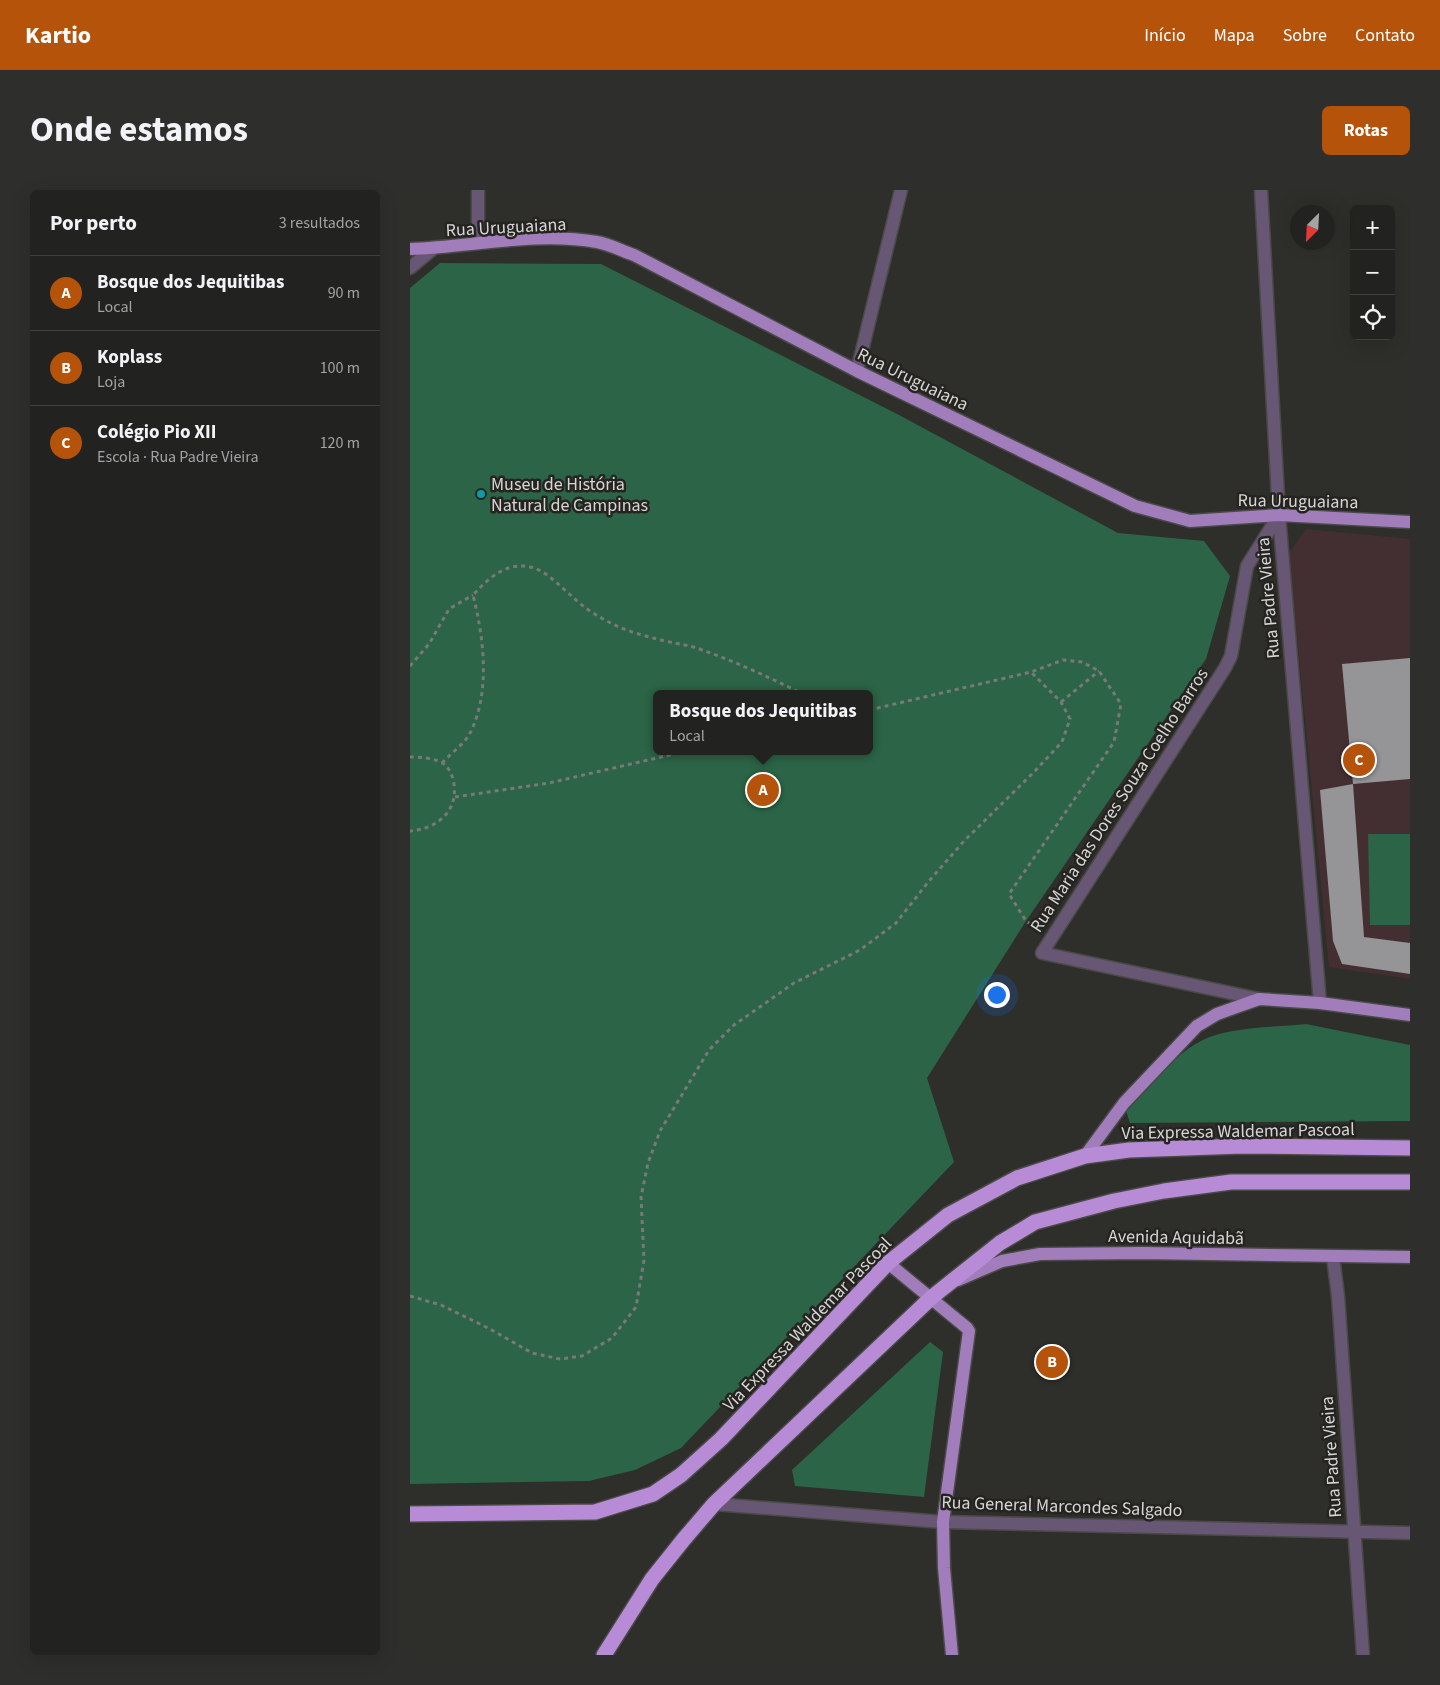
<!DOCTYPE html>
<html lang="pt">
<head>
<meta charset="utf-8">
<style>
  body { margin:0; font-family:"Source Sans 3",sans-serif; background:#2e2f2d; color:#f1f3f6 }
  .controls { position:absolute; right:15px; top:15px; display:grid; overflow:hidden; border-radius:8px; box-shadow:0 5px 20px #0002 }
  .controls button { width:45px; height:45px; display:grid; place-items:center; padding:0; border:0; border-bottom:1px solid #3f3f3e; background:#222220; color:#f1f3f6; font:25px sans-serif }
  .compass { position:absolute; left:880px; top:15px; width:45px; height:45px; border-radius:50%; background:#222220; box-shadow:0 5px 20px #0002; rotate:204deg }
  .you { position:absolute; left:586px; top:804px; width:18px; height:18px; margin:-12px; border:4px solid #fff; border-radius:50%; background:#1a73e8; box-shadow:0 0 0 8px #1a73e833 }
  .badge { display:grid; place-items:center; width:32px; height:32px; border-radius:50%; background:#b45309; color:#fff; font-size:16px; font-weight:700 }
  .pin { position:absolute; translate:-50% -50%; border:2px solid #fff; box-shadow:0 1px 5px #0006 }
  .popup { position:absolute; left:243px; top:500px; width:220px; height:65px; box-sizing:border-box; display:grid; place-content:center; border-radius:8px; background:#222220; filter:drop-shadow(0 1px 4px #0005); font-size:16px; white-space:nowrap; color:#a2a4a5 }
  .popup b { font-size:19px; color:#f1f3f6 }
  .popup::after { content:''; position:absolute; left:50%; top:100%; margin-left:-10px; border:10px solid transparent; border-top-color:#222220 }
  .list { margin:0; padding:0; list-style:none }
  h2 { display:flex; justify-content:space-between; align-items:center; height:65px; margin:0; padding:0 20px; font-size:21px }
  h2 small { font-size:16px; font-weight:400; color:#a2a4a5 }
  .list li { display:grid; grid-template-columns:32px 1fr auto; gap:15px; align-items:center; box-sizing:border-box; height:75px; padding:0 20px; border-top:1px solid #3f3f3e }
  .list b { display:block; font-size:19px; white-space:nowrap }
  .list p { margin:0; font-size:16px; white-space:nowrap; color:#a2a4a5 }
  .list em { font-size:16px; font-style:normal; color:#a2a4a5 }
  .icon { flex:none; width:28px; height:28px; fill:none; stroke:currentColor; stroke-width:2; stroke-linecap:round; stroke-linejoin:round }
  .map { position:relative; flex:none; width:1000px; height:1465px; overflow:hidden; border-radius:8px }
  header { display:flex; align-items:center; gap:30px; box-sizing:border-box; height:70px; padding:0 25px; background:#b45309; color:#fff }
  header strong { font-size:24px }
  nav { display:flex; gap:28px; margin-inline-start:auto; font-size:18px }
  .intro { display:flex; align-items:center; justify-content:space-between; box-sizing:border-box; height:120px; padding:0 30px }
  h1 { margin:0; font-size:35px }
  .button { padding:12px 22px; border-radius:8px; background:#b45309; color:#fff; font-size:18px; font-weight:700 }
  main { display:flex; gap:30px; padding:0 30px }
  aside { flex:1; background:#222220; border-radius:8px; box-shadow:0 5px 20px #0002 }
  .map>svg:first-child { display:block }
</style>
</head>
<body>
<header>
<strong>Kartio</strong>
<nav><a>Início</a><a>Mapa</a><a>Sobre</a><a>Contato</a></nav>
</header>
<div class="intro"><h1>Onde estamos</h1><a class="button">Rotas</a></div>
<main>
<aside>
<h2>Por perto<small>3 resultados</small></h2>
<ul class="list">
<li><span class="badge">A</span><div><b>Bosque dos Jequitibas</b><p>Local</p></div><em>90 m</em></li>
<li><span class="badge">B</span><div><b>Koplass</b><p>Loja</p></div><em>100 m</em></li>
<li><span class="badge">C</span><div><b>Colégio Pio XII</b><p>Escola · Rua Padre Vieira</p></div><em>120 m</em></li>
</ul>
</aside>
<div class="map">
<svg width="1000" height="1465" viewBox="0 0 1000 1465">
  <rect width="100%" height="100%" fill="#2e2e2b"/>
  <!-- education -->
  <polygon fill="#432f31" points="896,339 1000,349 1000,789 919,777 879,363"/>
  <!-- green -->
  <g fill="#2b6446" fill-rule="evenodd">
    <path d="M30 73 191 74 489 225 708 343 794 351 820 386 796 469 616 731 517 888 544 972 271 1258 225 1280 179 1291 0 1294V98ZM247 504H459V561H247Z"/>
    <polygon points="958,644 1000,644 1000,735 960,735"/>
    <path d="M896 834 1000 855V931L720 933 716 921C738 898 763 865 791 851 817 837 867 837 896 834Z"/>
    <polygon points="520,1152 533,1162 514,1307 385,1296 382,1280"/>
  </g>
  <!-- building -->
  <polygon fill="#959497" points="1000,468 1000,589 943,594 954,747 1000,753 1000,784 932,774 923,751 910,600 943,594 932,474"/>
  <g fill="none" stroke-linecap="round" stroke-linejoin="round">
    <defs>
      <g id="minor">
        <polyline points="68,0 68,52"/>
        <polyline points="851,0 869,325 910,813"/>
        <polyline points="0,78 24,58"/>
        <polyline points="447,181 491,0"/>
        <polyline points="849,809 632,763 815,478 821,466 837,376 869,325"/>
        <polyline points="923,1067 928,1106 953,1465"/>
        <polyline points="304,1314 533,1332 1000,1343"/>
      </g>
      <g id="major">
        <path d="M0 59C62 57 125 41 187 52 199 54 212 61 224 65L447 181 725 316 780 331 869 325 1000 332"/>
        <polyline points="675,966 714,913 787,836 807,824 849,809 910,813 1000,825"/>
        <polyline points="478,1073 557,1138 559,1141 533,1332 534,1378 542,1465"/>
        <polyline points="548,1090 592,1071 630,1064 732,1063 1000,1067"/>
      </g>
      <g id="highway">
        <polyline points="0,1324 185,1322 243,1304 271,1285 311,1249 478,1073 538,1025 607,988 675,966 719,960 833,956 1000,958"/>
        <polyline points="194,1465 242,1389 274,1349 304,1314 522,1107 590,1053 625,1032 704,1011 754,1001 821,992 1000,992"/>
      </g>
    </defs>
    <!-- minor casing -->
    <use href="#minor" stroke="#494946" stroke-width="15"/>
    <!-- major casing -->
    <use href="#major" stroke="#494946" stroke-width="15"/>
    <!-- highway casing -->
    <use href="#highway" stroke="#494946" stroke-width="18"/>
    <!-- path -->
    <g stroke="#797977" stroke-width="3" stroke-dasharray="4 4" stroke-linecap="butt">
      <polyline points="0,476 19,454 39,419 63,405"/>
      <polyline points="651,512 689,481"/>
      <polyline points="459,520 621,482 653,470 672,472 689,481 711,514 704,552 599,704 616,731 627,738"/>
      <path d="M0 567C9 567 26 568 34 574 40 579 43 587 44 594 48 622 26 639 0 641"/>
      <path d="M32 573C40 564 53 555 59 545 81 504 74 448 63 405 77 390 92 375 114 376 134 377 149 396 164 408 173 417 184 424 195 430 214 441 235 446 255 451 268 454 280 455 292 460 327 472 360 488 393 504"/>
      <polyline points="45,607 139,593 277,561"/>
      <polyline points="0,1106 31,1115 80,1139 122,1163 150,1169 172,1166 202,1148 226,1117 234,1070 231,1007 238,973 250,941 299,860 324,835 384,793 450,760 486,733 519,691 554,651 624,582 652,552 660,529 651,512 621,482"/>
    </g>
    <!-- minor -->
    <use href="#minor" stroke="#685675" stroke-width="12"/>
    <!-- major -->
    <use href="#major" stroke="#a17dbb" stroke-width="12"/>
    <!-- highway -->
    <use href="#highway" stroke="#b88bd6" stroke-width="15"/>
  </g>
  <!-- markers -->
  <circle fill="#0f9aa8" stroke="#252421" stroke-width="2" cx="71" cy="304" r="5"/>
  <g text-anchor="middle" stroke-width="5" stroke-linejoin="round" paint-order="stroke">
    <!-- street labels -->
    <g font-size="18" fill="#d6d6d4" stroke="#252421">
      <text transform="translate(96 37) rotate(-3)" y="6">Rua Uruguaiana</text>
      <text transform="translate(503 189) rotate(26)" y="6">Rua Uruguaiana</text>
      <text transform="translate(888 311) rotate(1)" y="6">Rua Uruguaiana</text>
      <text transform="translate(858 408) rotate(-95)" y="6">Rua Padre Vieira</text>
      <text transform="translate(709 610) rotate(-57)" y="6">Rua Maria das Dores Souza Coelho Barros</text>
      <text transform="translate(828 941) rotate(-1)" y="6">Via Expressa Waldemar Pascoal</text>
      <text transform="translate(766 1047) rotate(1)" y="6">Avenida Aquidabã</text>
      <text transform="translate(397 1134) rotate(-46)" y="6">Via Expressa Waldemar Pascoal</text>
      <text transform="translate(921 1267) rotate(-94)" y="6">Rua Padre Vieira</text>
      <text transform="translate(652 1316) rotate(2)" y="6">Rua General Marcondes Salgado</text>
    </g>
    <!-- poi labels -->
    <g font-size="18" fill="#d6d6d4" stroke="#252421" text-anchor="start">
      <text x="81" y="300">Museu de História<tspan x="81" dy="21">Natural de Campinas</tspan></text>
    </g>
  </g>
</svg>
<div class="controls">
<button>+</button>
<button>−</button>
<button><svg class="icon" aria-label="locate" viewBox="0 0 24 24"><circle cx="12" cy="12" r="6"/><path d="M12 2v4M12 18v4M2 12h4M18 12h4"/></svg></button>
</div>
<svg class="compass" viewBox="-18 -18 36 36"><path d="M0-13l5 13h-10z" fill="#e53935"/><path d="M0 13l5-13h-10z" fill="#a2a4a5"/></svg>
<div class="you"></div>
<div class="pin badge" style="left:353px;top:600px">A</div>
<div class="popup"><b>Bosque dos Jequitibas</b>Local</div>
<div class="pin badge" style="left:642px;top:1172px">B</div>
<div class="pin badge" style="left:949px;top:570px">C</div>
</div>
</main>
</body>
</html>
